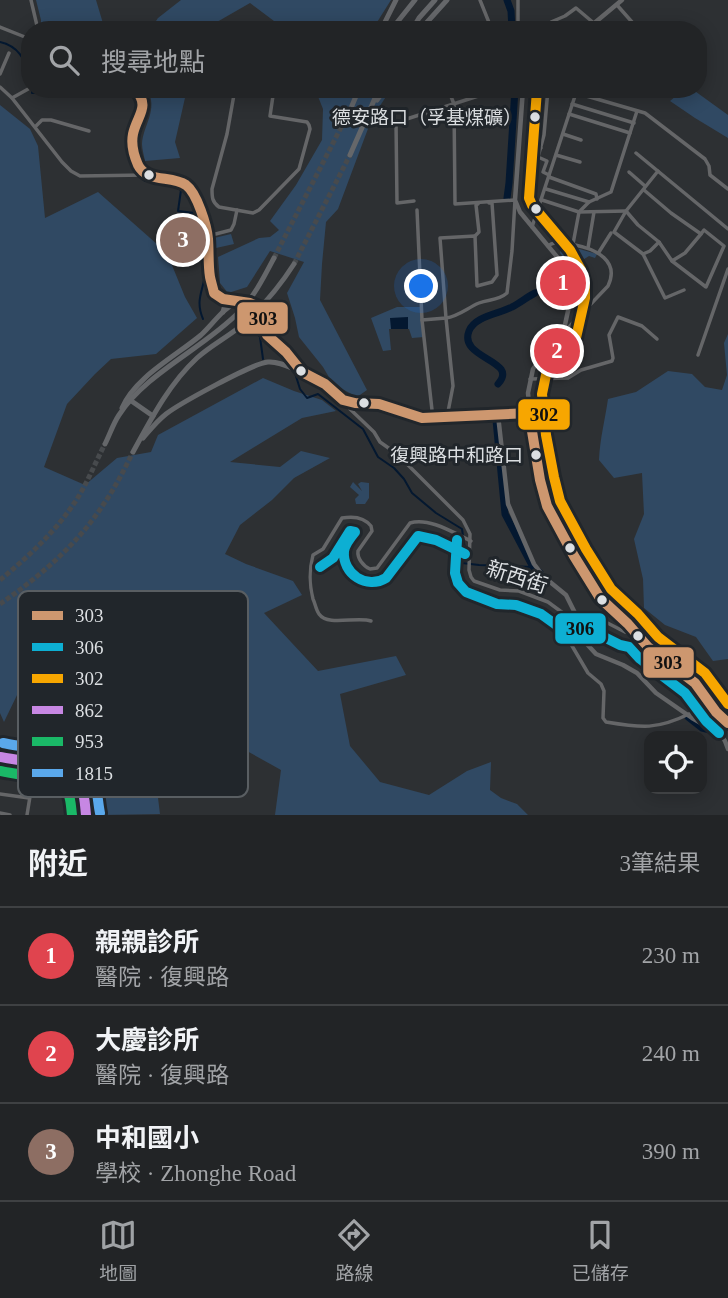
<!DOCTYPE html>
<html lang="zh-TW">
<head>
<meta charset="utf-8">
<style>
  body { margin:0; font-family:"Times New Roman","Noto Sans TC",serif; background:#2a2c2e; color:#f1f3f6 }
  .controls { position:absolute; right:21px; bottom:21px; display:grid; overflow:hidden; border-radius:14px; box-shadow:0 4px 18px #0003 }
  .controls button { width:63px; height:63px; display:grid; place-items:center; padding:0; border:0; border-bottom:2px solid #3f4143; background:#222426; color:#f1f3f6; font:35px sans-serif }
  .you { position:absolute; left:422px; top:287px; width:24px; height:24px; margin:-18px; border:5px solid #fff; border-radius:50%; background:#1a73e8; box-shadow:0 0 0 10px #1a73e833 }
  .badge { display:grid; place-items:center; width:46px; height:46px; border-radius:50%; background:#9fa2a5; color:#fff; font-size:23px; font-weight:700 }
  .pin { position:absolute; translate:-50% -50%; border:4px solid #fff; box-shadow:0 2px 7px #0006 }
  .list { margin:0; padding:0; list-style:none }
  h2 { display:flex; justify-content:space-between; align-items:center; height:91px; margin:0; padding:0 28px; font-size:30px }
  h2 small { font-size:23px; font-weight:400; color:#a2a4a7 }
  .list li { display:grid; grid-template-columns:46px 1fr auto; gap:21px; align-items:center; box-sizing:border-box; height:98px; padding:0 28px; border-top:2px solid #3f4143 }
  .list b { display:block; font-size:26px; white-space:nowrap }
  .list p { margin:0; font-size:23px; white-space:nowrap; color:#a2a4a7 }
  .list em { font-size:23px; font-style:normal; color:#a2a4a7 }
  .icon { flex:none; width:38px; height:38px; fill:none; stroke:currentColor; stroke-width:2; stroke-linecap:round; stroke-linejoin:round }
  .map { position:relative; flex:none; width:728px; height:815px; overflow:hidden }
  .search { position:absolute; background:#222426; box-shadow:0 4px 18px #0003; left:21px; right:21px; top:21px; height:77px; display:flex; align-items:center; gap:18px; box-sizing:border-box; padding:0 24px; border-radius:28px; color:#a2a4a7; font-size:26px }
  .sheet { height:385px; background:#222426 }
  nav { display:flex; justify-content:space-around; align-items:center; box-sizing:border-box; height:98px; border-top:2px solid #3f4143; background:#222426; font-size:19px; color:#a2a4a7 }
  nav a { display:grid; justify-items:center; gap:4px }
  nav .on { color:#9fa2a5 }
  .map>svg:first-child { display:block }
</style>
</head>
<body>
<div class="map">
<svg width="728" height="815" viewBox="0 0 728 815">
  <rect width="100%" height="100%" fill="#2d3033"/>
  <!-- green -->
  <g fill="#304963">
    <polygon points="36,0 96,0 105,30 73,30 72,25 55,27 52,30 41,30 41,20"/>
    <polygon points="181,0 391,0 374,27 377,30 286,30 250,3 203,30 150,30 158,18"/>
    <path d="M147 89H187L175 142 180 158 145 161C144 156 142 149 142 144 143 125 159 110 147 89Z"/>
    <polygon points="315,89 391,89 372,118 338,209 326,222 322,264 320,300 367,390 357,397 333,384 323,367 299,337 295,318 287,293 304,262 270,251 247,287 228,293 220,283 218,257 259,238 270,237 279,230 270,221 296,185 322,140 323,109"/>
    <polygon points="669,89 692,89 728,115 728,138 695,118 670,101 676,96"/>
    <polygon points="0,105 30,129 38,146 45,218 98,192 167,253 185,297 197,318 156,354 111,359 95,374 67,404 44,467 85,485 117,458 151,452 158,435 263,378 294,391 322,400 336,411 302,418 230,462 280,467 301,451 330,458 294,478 272,500 240,525 225,554 246,564 293,581 302,595 264,613 318,671 396,656 406,675 340,694 350,746 380,782 429,795 467,771 491,762 490,790 501,798 517,804 528,815 275,815 281,770 247,751 152,749 160,814 101,815 90,789 101,772 96,731 67,719 97,692 108,660 62,629 32,664 4,722 0,713"/>
    <polygon points="231,234 234,244 216,248 214,238"/>
    <polygon points="565,247 572,247 597,254 595,258 589,256 581,261 579,256 570,254 563,257 560,253 561,249"/>
    <polygon points="397,307 421,307 424,337 412,338 409,329 389,329 391,350 383,351 371,318"/>
    <path d="M728 334V659L713 661 696 637 665 625 644 608 643 579 634 539 644 514 642 473 614 478 599 460C600 438 605 420 608 399L636 392 668 371 692 374 705 387 722 390 727 375 724 343Z"/>
    <polygon points="353,482 362,491 358,484 361,482 369,483 369,498 365,504 356,504 355,499 359,495 350,487"/>
  </g>
  <!-- water -->
  <polygon fill="#041830" points="408,317 408,329 391,329 390,318"/>
  <g fill="none" stroke-linecap="round" stroke-linejoin="round">
    <!-- stream -->
    <g stroke="#041830" stroke-width="2">
      <path d="M0 42C18 46 25 59 30 76"/>
      <polyline points="32,89 32,93 49,92 55,89"/>
      <polyline points="128,89 137,102 139,114 131,130 129,147 136,173"/>
      <path d="M140 177 145 181 162 180 181 190 178 211 195 213C202 231 207 254 205 274 203 292 195 300 203 319"/>
      <polyline points="253,323 260,337 263,359"/>
      <polyline points="295,373 300,389 307,398 318,394 363,429 378,457 394,468 404,479 412,493 436,513 462,529 465,550 461,558 462,563 479,565 533,567"/>
    </g>
    <!-- river -->
    <g stroke="#041830" stroke-width="7">
      <polyline points="507,0 511,11 512,30"/>
      <polyline points="507,198 509,183 515,89"/>
      <path d="M498 384C520 360 458 359 469 331 475 316 499 314 512 307 520 303 527 297 535 293"/>
      <polyline points="496,420 505,514 533,567 540,573"/>
      <polyline points="688,717 702,728 714,731"/>
    </g>
    <!-- primary-tunnel -->
    <g stroke="#474a4d" stroke-width="5" stroke-dasharray="5 2.5" stroke-linecap="butt">
      <polyline points="274,258 351,108"/>
      <polyline points="294,264 350,155"/>
      <path d="M0 580C28 557 55 532 75 502 87 484 95 463 105 444"/>
      <path d="M0 604C39 577 77 545 103 505 115 488 124 470 133 452"/>
    </g>
    <!-- minor -->
    <g stroke="#656668" stroke-width="3.5">
      <polyline points="31,0 38,30"/>
      <polyline points="480,0 492,30"/>
      <polyline points="617,5 639,30"/>
      <polyline points="0,27 30,39"/>
      <polyline points="518,30 518,0"/>
      <polyline points="551,30 551,22 565,16 576,8 602,30"/>
      <polyline points="0,74 9,53"/>
      <polyline points="0,87 12,98 30,88"/>
      <polyline points="135,89 141,96 143,103 140,116 133,132 132,143 133,150 139,167 146,175 178,181 188,186 194,195 198,204 208,236 210,277 214,293 223,299 250,303 259,307 262,312 264,328 267,335 286,352 302,372 325,384 343,400 355,403 379,404 422,418 498,415"/>
      <path d="M235 89 227 134 212 189C212 197 212 202 219 207L253 213 259 210 299 169 310 129 309 125 307 122 270 116 274 89"/>
      <polyline points="548,89 544,135 538,157 547,161 543,172 549,175"/>
      <polyline points="12,98 62,162 71,171 80,176 146,175"/>
      <polyline points="537,103 536,144 541,148"/>
      <polyline points="572,104 634,123"/>
      <polyline points="569,114 630,133"/>
      <polyline points="396,122 397,203 414,201"/>
      <polyline points="388,125 500,89"/>
      <polyline points="36,126 42,120 51,120 89,131"/>
      <polyline points="563,134 581,140"/>
      <polyline points="636,153 728,229"/>
      <polyline points="556,155 580,162"/>
      <polyline points="658,171 626,211 614,232 643,254 665,298 684,290"/>
      <polyline points="629,172 645,186"/>
      <polyline points="549,177 596,194 597,199"/>
      <polyline points="546,189 589,202"/>
      <polyline points="644,190 671,213 701,234 704,230 724,246 706,287 672,261"/>
      <polyline points="542,200 579,212 626,211"/>
      <polyline points="417,210 422,320 432,410"/>
      <polyline points="626,211 638,225 659,242 672,261 685,253 701,234"/>
      <polyline points="532,227 576,93 645,113 705,159 709,166 710,175 728,189"/>
      <polyline points="208,236 231,230 234,224 237,210"/>
      <polyline points="475,236 479,232 476,205 478,204"/>
      <polyline points="573,244 579,212 589,202 611,192 637,111"/>
      <path d="M548 246C557 240 565 242 575 245 596 249 620 261 608 286L565 331"/>
      <polyline points="588,248 594,212"/>
      <polyline points="599,252 611,233"/>
      <polyline points="643,254 650,251 659,242"/>
      <polyline points="422,320 446,318 440,238 475,236 477,286 492,282 497,275 492,203 489,203"/>
      <polyline points="698,355 728,269"/>
      <polyline points="530,379 568,378 581,370 612,361 613,358 609,335 618,317 642,326 657,339"/>
      <polyline points="344,401 350,409 374,432 380,442 397,454 463,520 470,534 469,570 471,577 474,581 500,590 519,591 548,602 563,613 592,615 625,632 636,634"/>
      <path d="M447 417 453 386 446 318C459 316 467 308 479 303 489 299 498 301 507 293L512 251 515 200 455 204 454 104 448 89"/>
      <path d="M563 613 565 629 568 639 588 673 601 684 604 691 603 718 606 722C642 728 657 730 691 713"/>
      <path d="M371 621C357 616 328 627 319 614 316 610 315 603 313 599 309 583 309 571 313 555L323 549 342 518C353 516 364 517 371 526L372 531 358 551C357 558 363 566 370 569L377 568 410 523C429 517 454 533 471 541"/>
      <polyline points="0,794 29,798"/>
      <polyline points="0,813 10,815"/>
      <polyline points="27,815 34,772"/>
    </g>
    <!-- tertiary -->
    <g stroke="#656668" stroke-width="4.5">
      <polyline points="586,30 622,0"/>
      <polyline points="523,89 515,200 520,212 558,258 568,276 571,285 571,297 563,334 541,358 533,369 528,393 532,437 540,480 547,506 574,556 600,598 628,624 648,647 695,683 716,712 728,723"/>
      <polyline points="529,413 498,415 508,504 534,564 544,577 566,595 576,615 585,642 596,654 623,665 637,673 656,693 692,718 720,734 725,741 728,749"/>
    </g>
    <!-- primary -->
    <g stroke="#65676a" stroke-width="5">
      <polyline points="381,30 396,0"/>
      <polyline points="391,30 415,0"/>
      <polyline points="412,30 419,18 435,0"/>
      <polyline points="420,30 447,0"/>
      <polyline points="377,100 385,89"/>
      <polyline points="351,108 359,89"/>
      <polyline points="350,155 379,89"/>
      <polyline points="223,299 225,305 223,312"/>
      <polyline points="130,400 153,416"/>
      <path d="M122 408C135 377 176 356 201 335 213 324 222 309 237 302"/>
      <path d="M143 438C150 430 157 421 166 414 179 404 253 363 268 362 280 361 293 369 304 373"/>
      <path d="M105 444C110 434 113 424 119 415 146 373 204 348 239 312 254 297 264 277 274 258"/>
      <path d="M133 452C151 419 169 384 197 358 209 347 224 339 237 329 260 310 278 289 294 264"/>
      <polyline points="0,757 16,761"/>
      <path d="M26 763C45 766 72 767 81 787 84 795 84 806 86 815"/>
      <polyline points="0,764 65,778 75,791 79,815"/>
    </g>
    <!-- motorway -->
    <polyline stroke="#6c6d6f" stroke-width="6" points="0,752 28,763"/>
    <defs>
      <g id="bus-1">
        <path d="M135 89C151 107 137 115 133 134 131 144 134 156 138 165 147 183 171 175 186 185 197 193 207 226 208 239 209 252 208 265 210 277 211 282 213 288 214 293L223 299 250 303 259 307 262 312 264 328 267 335 286 352 302 372 325 384 343 400 355 403 379 404 422 418 529 413"/>
        <polyline points="529,413 540,480 547,506 574,556 600,598 628,624 648,647 695,683 716,712 728,723"/>
      </g>
      <g id="bus-2">
        <polyline points="457,540 455,573 458,583 466,592 497,604 516,605 541,614 559,627 588,629 620,645 629,647 639,658 685,693 706,721 719,733"/>
        <path d="M320 567 333 558 350 531 355 532C350 538 345 544 344 551 342 574 367 590 386 578L418 536 436 540 465 554"/>
      </g>
      <polyline id="bus-3" points="537,90 529,198 532,205 570,250 581,270 585,284 585,298 576,338 546,375 542,394 546,435 554,477 560,501 586,549 611,589 638,614 658,637 705,673 728,704"/>
      <path id="bus-4" d="M0 757C22 761 71 765 81 788 85 795 85 806 86 815"/>
      <path id="bus-5" d="M0 771C15 774 61 779 68 793 71 799 71 808 72 815"/>
      <path id="bus-6" d="M3 743C32 749 85 752 95 785 98 794 98 804 100 813"/>
    </defs>
    <!-- bus-1 casing -->
    <use href="#bus-1" stroke="#21262b" stroke-width="16"/>
    <!-- bus-2 casing -->
    <use href="#bus-2" stroke="#21262b" stroke-width="16"/>
    <!-- bus-3 casing -->
    <use href="#bus-3" stroke="#21262b" stroke-width="16"/>
    <!-- bus-4 casing -->
    <use href="#bus-4" stroke="#21262b" stroke-width="16"/>
    <!-- bus-5 casing -->
    <use href="#bus-5" stroke="#21262b" stroke-width="16"/>
    <!-- bus-6 casing -->
    <use href="#bus-6" stroke="#21262b" stroke-width="16"/>
    <!-- bus-1 -->
    <use href="#bus-1" stroke="#cd976f" stroke-width="10"/>
    <!-- bus-2 -->
    <use href="#bus-2" stroke="#0dafd3" stroke-width="10"/>
    <!-- bus-3 -->
    <use href="#bus-3" stroke="#f7a600" stroke-width="10"/>
    <!-- bus-4 -->
    <use href="#bus-4" stroke="#c787e3" stroke-width="10"/>
    <!-- bus-5 -->
    <use href="#bus-5" stroke="#1ab867" stroke-width="10"/>
    <!-- bus-6 -->
    <use href="#bus-6" stroke="#5aa8eb" stroke-width="10"/>
  </g>
  <!-- markers -->
  <g fill="#dcdfe2" stroke="#21262b" stroke-width="2.5">
    <circle cx="535" cy="117" r="6"/>
    <circle cx="149" cy="175" r="6"/>
    <circle cx="536" cy="209" r="6"/>
    <circle cx="301" cy="371" r="6"/>
    <circle cx="364" cy="403" r="6"/>
    <circle cx="536" cy="455" r="6"/>
    <circle cx="570" cy="548" r="6"/>
    <circle cx="602" cy="600" r="6"/>
    <circle cx="638" cy="636" r="6"/>
  </g>
  <g text-anchor="middle" stroke-width="6" stroke-linejoin="round" paint-order="stroke">
    <!-- bus labels -->
    <g font-size="19" fill="#dcdfe2" stroke="#21262b" text-anchor="end">
      <text x="522" y="124">德安路口（孚基煤礦）</text>
      <text x="523" y="462">復興路中和路口</text>
    </g>
    <!-- street labels -->
    <g font-size="21" fill="#dcdfe2" stroke="#21262b">
      <text transform="translate(517 577) rotate(18)" y="7">新西街</text>
    </g>
  </g>
  <!-- legend -->
  <rect x="18" y="591" width="230" height="206" rx="10" fill="#21262b" stroke="#595e62" stroke-width="2"/>
  <rect x="32" y="611" width="31" height="9" fill="#cd976f"/>
  <rect x="32" y="643" width="31" height="8" fill="#0dafd3"/>
  <rect x="32" y="674" width="31" height="9" fill="#f7a600"/>
  <rect x="32" y="706" width="31" height="8" fill="#c787e3"/>
  <rect x="32" y="737" width="31" height="9" fill="#1ab867"/>
  <rect x="32" y="769" width="31" height="8" fill="#5aa8eb"/>
  <g font-size="19" fill="#dcdfe2">
    <text x="75" y="622">303</text>
    <text x="75" y="654">306</text>
    <text x="75" y="685">302</text>
    <text x="75" y="717">862</text>
    <text x="75" y="748">953</text>
    <text x="75" y="780">1815</text>
  </g>
  <g stroke="#21262b" stroke-width="2.5">
    <rect x="236" y="301" width="53" height="34" rx="7" fill="#cd976f"/>
    <rect x="517" y="398" width="54" height="33" rx="7" fill="#f7a600"/>
    <rect x="554" y="612" width="53" height="33" rx="7" fill="#0dafd3"/>
    <rect x="642" y="646" width="53" height="33" rx="7" fill="#cd976f"/>
  </g>
  <g font-size="19" text-anchor="middle" font-weight="bold" fill="#111">
    <text x="263" y="325">303</text>
    <text x="544" y="421">302</text>
    <text x="580" y="635">306</text>
    <text x="668" y="669">303</text>
  </g>
</svg>
<div class="controls">
<button><svg class="icon" aria-label="locate" viewBox="0 0 24 24"><circle cx="12" cy="12" r="6"/><path d="M12 2v4M12 18v4M2 12h4M18 12h4"/></svg></button>
</div>
<div class="you"></div>
<div class="pin badge" style="left:563px;top:283px;background:#e0444e">1</div>
<div class="pin badge" style="left:557px;top:351px;background:#e0444e">2</div>
<div class="pin badge" style="left:183px;top:240px;background:#8d6e63">3</div>
<div class="search"><svg class="icon" aria-label="search" viewBox="0 0 24 24"><circle cx="10" cy="10" r="6"/><path d="M15 15l6 6"/></svg>搜尋地點</div>
</div>
<section class="sheet">
<h2>附近<small>3筆結果</small></h2>
<ul class="list">
<li><span class="badge" style="background:#e0444e">1</span><div><b>親親診所</b><p>醫院 · 復興路</p></div><em>230 m</em></li>
<li><span class="badge" style="background:#e0444e">2</span><div><b>大慶診所</b><p>醫院 · 復興路</p></div><em>240 m</em></li>
<li><span class="badge" style="background:#8d6e63">3</span><div><b>中和國小</b><p>學校 · Zhonghe Road</p></div><em>390 m</em></li>
</ul>
</section>
<nav>
<a class="on"><svg class="icon" aria-label="map" viewBox="0 0 24 24"><path d="M3 6l6-2 6 2 6-2v14l-6 2-6-2-6 2zM9 4v14M15 6v14"/></svg>地圖</a>
<a><svg class="icon" aria-label="directions" viewBox="0 0 24 24"><path d="M12 3l9 9-9 9-9-9zM9 14v-3h6M13 9l2 2-2 2"/></svg>路線</a>
<a><svg class="icon" aria-label="saved" viewBox="0 0 24 24"><path d="M7 4h10v16l-5-4-5 4z"/></svg>已儲存</a>
</nav>
</body>
</html>
